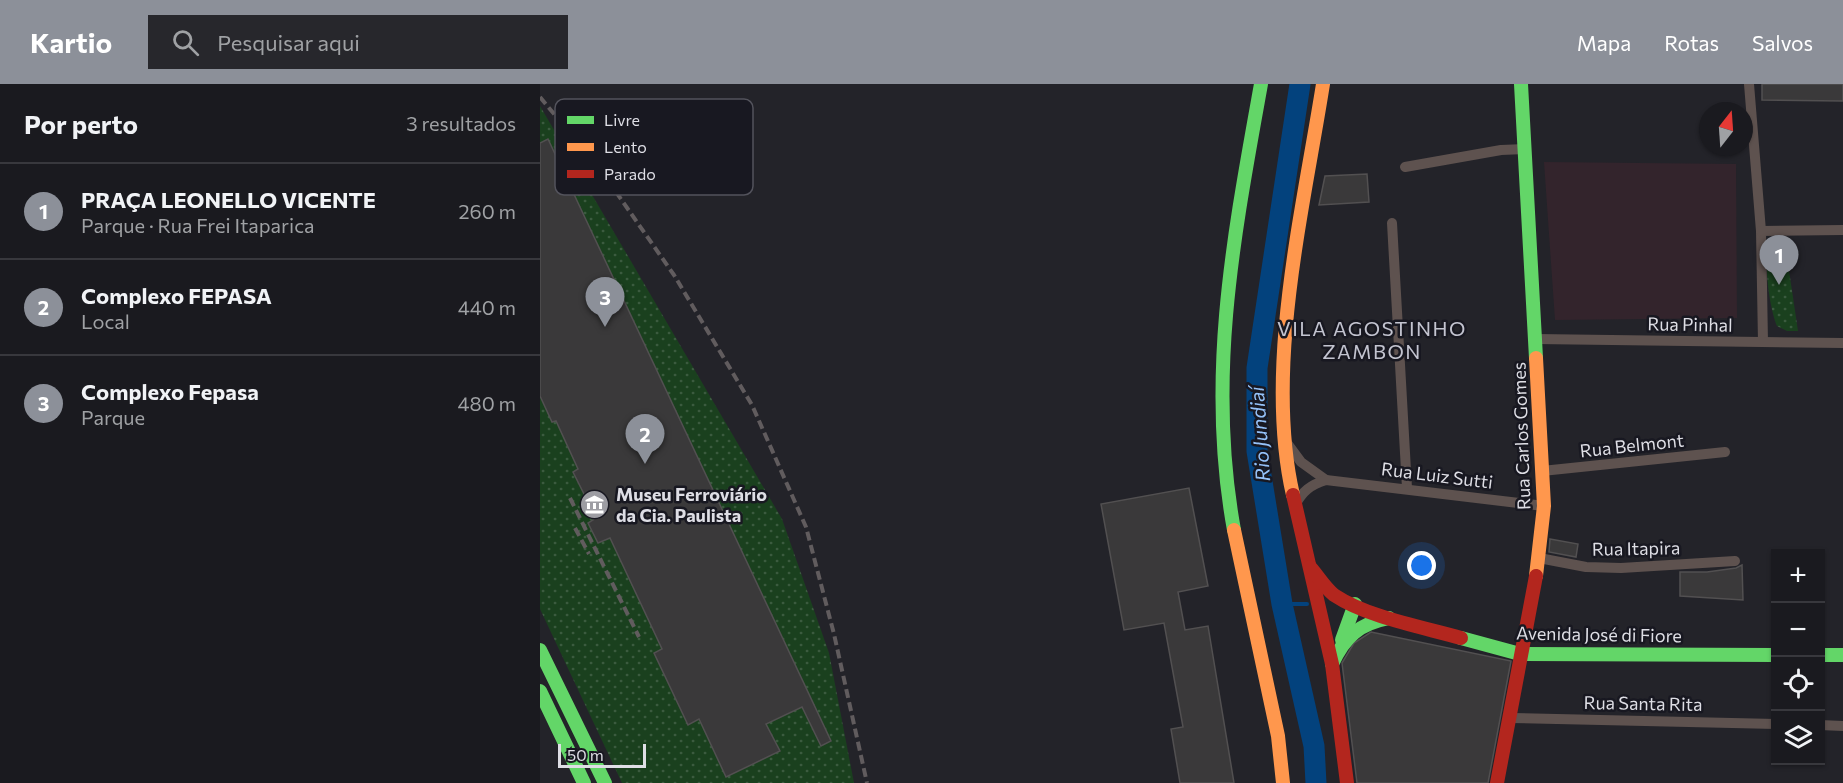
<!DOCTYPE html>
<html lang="pt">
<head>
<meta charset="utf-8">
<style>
  body { margin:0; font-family:Commissioner,sans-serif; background:#27272c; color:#f1f3f6 }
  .controls { position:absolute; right:18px; bottom:18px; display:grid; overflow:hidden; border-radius:0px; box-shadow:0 2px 4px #0004 }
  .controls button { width:54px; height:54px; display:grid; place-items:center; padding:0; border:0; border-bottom:2px solid #38383d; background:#1a1a1f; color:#f1f3f6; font:30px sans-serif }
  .compass { position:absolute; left:1159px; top:18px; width:54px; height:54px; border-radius:50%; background:#1a1a1f; box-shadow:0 2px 4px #0004; rotate:17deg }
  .scale { position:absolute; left:18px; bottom:15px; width:88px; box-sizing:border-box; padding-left:6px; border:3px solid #dedee5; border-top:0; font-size:16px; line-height:21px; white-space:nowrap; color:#dedee5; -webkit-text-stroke:4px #181821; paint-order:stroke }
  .you { position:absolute; left:882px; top:482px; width:21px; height:21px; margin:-15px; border:4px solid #fff; border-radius:50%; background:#1a73e8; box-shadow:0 0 0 9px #1a73e833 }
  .badge { display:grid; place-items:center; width:39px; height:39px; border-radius:50%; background:#8c9099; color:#fff; font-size:20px; font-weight:700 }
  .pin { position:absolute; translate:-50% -50px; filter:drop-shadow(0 2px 3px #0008) }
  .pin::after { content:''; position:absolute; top:32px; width:21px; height:18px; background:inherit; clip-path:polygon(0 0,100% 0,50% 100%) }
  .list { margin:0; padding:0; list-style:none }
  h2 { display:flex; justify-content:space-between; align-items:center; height:78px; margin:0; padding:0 24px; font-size:26px }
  h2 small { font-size:20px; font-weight:400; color:#9fa1a4 }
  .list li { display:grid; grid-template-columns:39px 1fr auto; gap:18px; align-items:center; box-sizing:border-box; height:96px; padding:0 24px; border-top:2px solid #38383d }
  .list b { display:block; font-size:22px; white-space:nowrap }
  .list p { margin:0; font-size:20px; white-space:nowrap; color:#9fa1a4 }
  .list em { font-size:20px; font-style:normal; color:#9fa1a4 }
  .icon { flex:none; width:33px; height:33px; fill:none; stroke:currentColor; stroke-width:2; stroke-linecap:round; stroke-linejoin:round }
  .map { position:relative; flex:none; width:1303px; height:699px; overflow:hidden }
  header { display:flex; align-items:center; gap:36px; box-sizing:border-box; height:84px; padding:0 30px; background:#8c9099; color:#fff }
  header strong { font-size:28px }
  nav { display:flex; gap:33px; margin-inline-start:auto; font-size:21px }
  .search { width:420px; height:54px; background:#27272c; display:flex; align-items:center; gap:15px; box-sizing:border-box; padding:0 21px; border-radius:0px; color:#9fa1a4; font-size:22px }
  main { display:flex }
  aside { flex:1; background:#1a1a1f }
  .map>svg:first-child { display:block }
</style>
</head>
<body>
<header>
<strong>Kartio</strong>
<div class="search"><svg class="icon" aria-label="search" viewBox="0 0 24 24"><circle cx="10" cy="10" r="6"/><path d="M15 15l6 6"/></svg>Pesquisar aqui</div>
<nav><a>Mapa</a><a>Rotas</a><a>Salvos</a></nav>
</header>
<main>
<aside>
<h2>Por perto<small>3 resultados</small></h2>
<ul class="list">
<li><span class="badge">1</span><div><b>PRAÇA LEONELLO VICENTE</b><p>Parque · Rua Frei Itaparica</p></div><em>260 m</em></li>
<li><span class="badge">2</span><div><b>Complexo FEPASA</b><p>Local</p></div><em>440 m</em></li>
<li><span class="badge">3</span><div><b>Complexo Fepasa</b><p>Parque</p></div><em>480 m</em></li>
</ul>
</aside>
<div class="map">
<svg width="1303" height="699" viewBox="0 0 1303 699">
  <defs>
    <pattern id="park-dots" width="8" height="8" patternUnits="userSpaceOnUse" patternTransform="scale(1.5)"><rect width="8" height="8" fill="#1a401e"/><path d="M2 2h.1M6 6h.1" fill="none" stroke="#3b5b3f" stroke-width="1.8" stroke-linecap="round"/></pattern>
  </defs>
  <rect width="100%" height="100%" fill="#232329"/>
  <!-- education -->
  <polygon fill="#33242c" points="1004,78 1196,80 1197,234 1015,236"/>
  <!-- park -->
  <g fill="url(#park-dots)">
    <polygon points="0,22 242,435 289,569 314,699 82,699 0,525"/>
    <path d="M1244 153 1258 247H1247L1237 242C1230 225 1222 177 1231 160 1234 155 1239 155 1244 153Z"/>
  </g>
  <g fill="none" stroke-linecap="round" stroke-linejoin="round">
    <!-- stream -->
    <polyline stroke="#03427d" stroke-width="4" points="742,520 767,520"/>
    <!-- river -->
    <polyline stroke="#03427d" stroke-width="21" points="760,0 717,284 717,367 742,520 774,662 776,699"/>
  </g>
  <!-- building -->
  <g fill="#3a393a" stroke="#525051" stroke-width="1.5">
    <polygon points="1222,0 1303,0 1303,17 1222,16"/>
    <polygon points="8,55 291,657 281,662 262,623 226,640 240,667 186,693 159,635 148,641 114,569 122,565 70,454 58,459 48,439 56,434 33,388 38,385 16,337 12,338 0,312 0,59"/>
    <polygon points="827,90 829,118 779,121 785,92"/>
    <polygon points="649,404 668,502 638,508 645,546 668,542 694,699 640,699 631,645 643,643 624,539 584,546 561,420"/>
    <polygon points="1010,455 1038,460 1036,473 1009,468"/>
    <polygon points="1202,481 1203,516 1140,512 1140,488 1167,488 1196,484"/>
    <polygon points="831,548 971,577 948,699 817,699 802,579 814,559"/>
  </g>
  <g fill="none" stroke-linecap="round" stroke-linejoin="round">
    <!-- street -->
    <g stroke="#5e524f" stroke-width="10">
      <polyline points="1209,0 1221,147 1223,258"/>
      <polyline points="865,83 961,66 985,65"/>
      <polyline points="852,139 867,404"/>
      <polyline points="1221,147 1303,146"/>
      <polyline points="996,255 1303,259"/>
      <polyline points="747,359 761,378 786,396"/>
      <polyline points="1002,387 1185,368"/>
      <path d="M755 421C763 407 770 401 786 396L1004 422"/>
      <polyline points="999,474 1046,483 1081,484 1195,477"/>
      <polyline points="970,634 1236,640"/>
      <polyline points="1280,641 1303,642"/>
    </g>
    <!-- fast -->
    <g stroke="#63d668" stroke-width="14">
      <polyline points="981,0 996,274"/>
      <path d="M694 446C666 293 694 150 721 0"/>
      <polyline points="921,554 980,570 1236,571"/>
      <polyline points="802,556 815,520"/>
      <polyline points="0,566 65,699"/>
      <polyline points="1280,571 1303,571"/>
      <path d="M792 580C805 552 819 540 849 534"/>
      <polyline points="0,607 44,699"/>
    </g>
    <!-- slow -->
    <g stroke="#ff974d" stroke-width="14">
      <path d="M753 411C724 285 763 127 783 0"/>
      <polyline points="694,446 738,652 743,699"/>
      <polyline points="996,492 1004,422 996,274"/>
    </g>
    <!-- jam -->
    <g stroke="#b3261e" stroke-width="14">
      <polyline points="753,411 792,580 807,699"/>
      <path d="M770 483C778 492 785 504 794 511 827 533 882 543 921 554"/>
      <polyline points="957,699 996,492"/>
    </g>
    <!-- rail -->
    <g stroke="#615c5e" stroke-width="4" stroke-dasharray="9 4.5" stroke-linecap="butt">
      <polyline points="0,13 62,88 134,191 212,321 266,443 294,550 327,699"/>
      <polyline points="30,414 99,553"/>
      <polyline points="35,444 49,470"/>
    </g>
  </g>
  <!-- icons -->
  <defs>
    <symbol id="museum-disc" viewBox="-11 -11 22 22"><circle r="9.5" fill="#9d9da3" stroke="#181821"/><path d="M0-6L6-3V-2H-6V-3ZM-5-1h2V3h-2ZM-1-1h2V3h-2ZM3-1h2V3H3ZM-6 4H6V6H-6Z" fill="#fff"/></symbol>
  </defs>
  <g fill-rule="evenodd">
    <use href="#museum-disc" x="38" y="404" width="33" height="33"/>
  </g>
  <g text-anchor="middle" stroke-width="5" stroke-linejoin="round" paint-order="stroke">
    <!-- street labels -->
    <g font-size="18" fill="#dedee5" stroke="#181821">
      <text transform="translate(1150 241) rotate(1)" y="6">Rua Pinhal</text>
      <text transform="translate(982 352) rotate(-92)" y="6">Rua Carlos Gomes</text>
      <text transform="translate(1092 362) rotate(-6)" y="6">Rua Belmont</text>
      <text transform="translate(897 392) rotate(7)" y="6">Rua Luiz Sutti</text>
      <text transform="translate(1096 465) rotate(-1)" y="6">Rua Itapira</text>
      <text transform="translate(1059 551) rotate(1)" y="6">Avenida José di Fiore</text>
      <text transform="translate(1103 620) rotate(1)" y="6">Rua Santa Rita</text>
    </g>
    <!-- poi labels -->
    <g font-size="18" font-weight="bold" fill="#dedee5" stroke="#181821" text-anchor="start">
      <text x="76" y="417">Museu Ferroviário<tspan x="76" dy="21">da Cia. Paulista</tspan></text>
    </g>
    <!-- neighbourhood labels -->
    <g font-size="20" letter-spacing="1.5" fill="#c3c4d0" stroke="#181821">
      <text x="832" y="252">VILA AGOSTINHO<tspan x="832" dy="23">ZAMBON</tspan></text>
    </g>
    <!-- water labels -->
    <g font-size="20" font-style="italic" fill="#95c2f9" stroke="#181821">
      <text transform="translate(720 350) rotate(-94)" y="7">Rio Jundiaí</text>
    </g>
  </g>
  <!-- legend -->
  <rect x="15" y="15" width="198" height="96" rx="9" fill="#181821" stroke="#53535c" stroke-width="1.5"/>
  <rect x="27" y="32" width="27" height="8" fill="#63d668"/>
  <rect x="27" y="59" width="27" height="8" fill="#ff974d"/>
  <rect x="27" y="86" width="27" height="8" fill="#b3261e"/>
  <g font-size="16" fill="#dedee5">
    <text x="64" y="42">Livre</text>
    <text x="64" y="69">Lento</text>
    <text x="64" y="96">Parado</text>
  </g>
</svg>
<div class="controls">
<button>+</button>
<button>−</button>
<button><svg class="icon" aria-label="locate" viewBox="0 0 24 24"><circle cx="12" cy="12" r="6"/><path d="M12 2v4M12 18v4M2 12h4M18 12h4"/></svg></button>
<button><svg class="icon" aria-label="layers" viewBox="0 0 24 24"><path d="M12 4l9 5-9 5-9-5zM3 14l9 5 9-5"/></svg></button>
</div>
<svg class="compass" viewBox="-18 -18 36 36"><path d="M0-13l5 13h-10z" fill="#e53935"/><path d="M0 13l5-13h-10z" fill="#9fa1a4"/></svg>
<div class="scale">50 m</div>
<div class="you"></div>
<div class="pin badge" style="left:1239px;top:201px">1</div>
<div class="pin badge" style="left:105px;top:380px">2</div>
<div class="pin badge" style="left:65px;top:243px">3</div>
</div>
</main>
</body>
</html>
